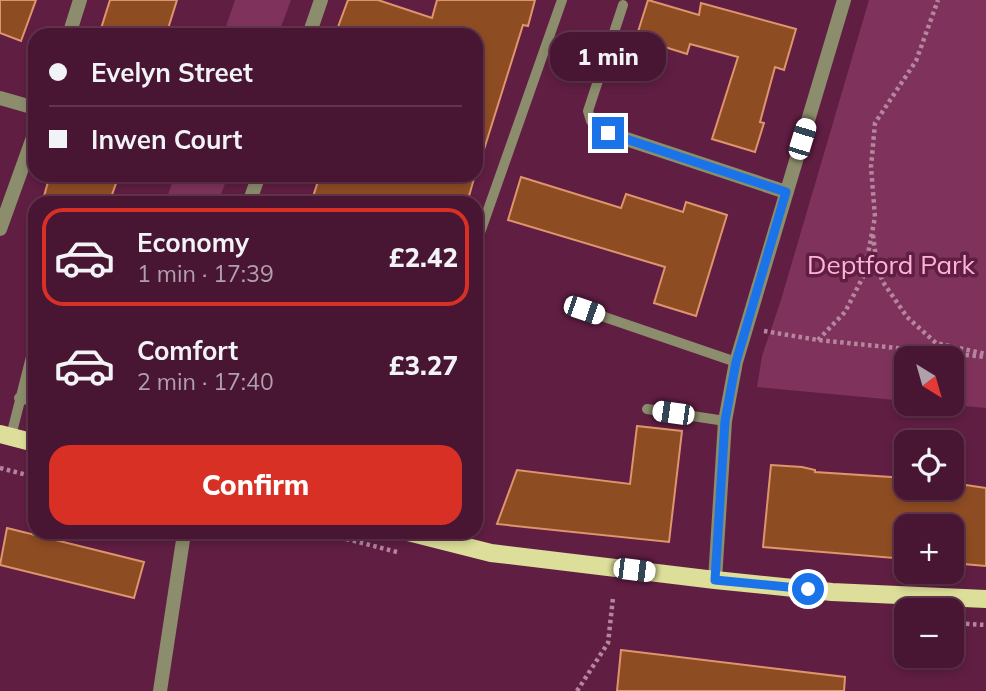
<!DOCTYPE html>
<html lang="en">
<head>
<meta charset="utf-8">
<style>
  :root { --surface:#481632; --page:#52233e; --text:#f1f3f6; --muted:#b19fac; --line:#60354d; --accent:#d93025 }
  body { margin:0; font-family:Mulish,sans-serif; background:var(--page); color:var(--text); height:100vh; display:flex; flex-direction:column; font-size:26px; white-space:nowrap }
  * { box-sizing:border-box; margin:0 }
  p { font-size:23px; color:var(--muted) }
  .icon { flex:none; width:38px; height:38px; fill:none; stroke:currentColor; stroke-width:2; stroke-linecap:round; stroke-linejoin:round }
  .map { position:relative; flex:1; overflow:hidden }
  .side { position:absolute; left:28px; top:196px; width:455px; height:343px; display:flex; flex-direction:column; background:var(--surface); border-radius:21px; box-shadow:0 4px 10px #0003,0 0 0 2px var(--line) }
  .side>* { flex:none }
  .hud { position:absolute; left:28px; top:28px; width:455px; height:154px; border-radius:21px; box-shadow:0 4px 10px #0003,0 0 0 2px var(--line); display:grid; align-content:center; height:154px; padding:0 21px; background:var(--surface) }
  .needle { width:46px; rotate:143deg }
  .buttons { position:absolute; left:894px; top:346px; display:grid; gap:14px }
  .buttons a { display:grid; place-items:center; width:70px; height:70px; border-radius:14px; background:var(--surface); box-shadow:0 4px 10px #0003,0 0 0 2px var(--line); font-size:35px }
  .end { position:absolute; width:32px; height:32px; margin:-16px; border:9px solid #1a73e8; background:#fff; box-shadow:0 0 0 4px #fff }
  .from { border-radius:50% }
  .bubble { position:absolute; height:49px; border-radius:21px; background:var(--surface); box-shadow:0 4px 10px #0003,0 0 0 2px var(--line); font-size:23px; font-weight:800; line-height:49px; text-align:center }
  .car { position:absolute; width:21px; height:42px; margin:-21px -10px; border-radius:9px; box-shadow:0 0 5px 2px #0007; background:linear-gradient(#fff 24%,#345 0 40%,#fff 0 76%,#345 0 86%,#fff 0) }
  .hud b { display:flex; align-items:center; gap:24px; height:66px; font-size:26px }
  .hud b+b { border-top:2px solid var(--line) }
  .hud i { width:18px; height:18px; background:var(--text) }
  ul { padding:12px 0 0; list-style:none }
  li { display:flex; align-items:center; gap:21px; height:98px; margin:0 14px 10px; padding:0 7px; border:4px solid transparent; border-radius:21px }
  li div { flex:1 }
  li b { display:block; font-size:26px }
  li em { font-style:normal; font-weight:800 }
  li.current { border-color:var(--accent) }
  li>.icon { width:63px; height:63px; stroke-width:1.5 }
  .button { display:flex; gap:14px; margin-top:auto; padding:14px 21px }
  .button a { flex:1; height:80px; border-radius:21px; background:var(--accent); color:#fff; font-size:28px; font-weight:800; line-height:80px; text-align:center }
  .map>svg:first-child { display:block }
</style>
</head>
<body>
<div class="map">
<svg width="986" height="691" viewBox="0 0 986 691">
  <rect width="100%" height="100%" fill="#601e43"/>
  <!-- green -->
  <g fill="#7f335c">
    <path d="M235 0H291L278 35H223Z"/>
    <path d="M869 0H986V408L941 404H952V359H906V401L757 387 762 356 781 300Z"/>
    <path d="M175 175H228L218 203H165Z"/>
  </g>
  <!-- building -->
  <g fill="#8e4c23" stroke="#de956c" stroke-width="2">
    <path d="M0 0H36L21 41 0 33Z"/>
    <path d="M110 0H177L166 35H99Z"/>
    <path d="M348 0H378L432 18 437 0H535L528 26 523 25 481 159 476 158V35H335Z"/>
    <path d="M648 0 699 15 701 3 796 29 784 70 775 67 760 122 764 123 755 152 712 139 738 57 690 44 687 54 636 38Z"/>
    <path d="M50 175H119L109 203H42Z"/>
    <path d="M320 175H475L467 203H311Z"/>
    <path d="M521 177 621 208 626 194 683 212 686 202 727 215 696 316 654 303 665 267 508 220Z"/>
    <path d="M637 426 682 431 669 542 497 524 517 470 630 484Z"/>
    <path d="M771 465 802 467 815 470V472L906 478V488H952V483L986 488V566L952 563V527H906V559L763 547Z"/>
    <path d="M7 528 144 562 134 598 0 565Z"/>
    <path d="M621 650 845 677 844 691H617Z"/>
  </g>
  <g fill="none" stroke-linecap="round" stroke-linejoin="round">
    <!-- path -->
    <g stroke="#b6859e" stroke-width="4.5" stroke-dasharray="3.5 3.5" stroke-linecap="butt">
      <path d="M873 235 877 267 883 282 907 317 936 343 986 354"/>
      <path d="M764 331 818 340 986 357"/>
      <path d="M818 340 845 312 864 275 875 217 871 167 875 123 916 61 938 0"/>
      <path d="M0 468 35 477"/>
      <path d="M319 532 397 552"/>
      <path d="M952 623 986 625"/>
      <path d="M577 691 608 643 613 598"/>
    </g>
    <!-- service -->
    <g stroke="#8b8d6c" stroke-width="10">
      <path d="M608 133 591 121 588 111 623 5"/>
      <path d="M476 244 562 0"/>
      <path d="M584 310 736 362"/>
      <path d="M19 398 35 402"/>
      <path d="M647 409 725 421"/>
      <path d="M11 436 35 341"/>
    </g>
    <!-- minor -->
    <g stroke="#8b8d6c" stroke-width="14">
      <path d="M69 35 80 0"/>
      <path d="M309 35 321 0"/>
      <path d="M0 98 35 108"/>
      <path d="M608 133 786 192"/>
      <path d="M249 203 259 175"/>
      <path d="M0 229 35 132"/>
      <path d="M160 691 183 540"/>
    </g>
    <!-- tertiary -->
    <path stroke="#8b8d6c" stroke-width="14" d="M715 580 725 421 736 362 844 0"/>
    <!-- primary -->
    <g stroke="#dcde99" stroke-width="18">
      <path d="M0 434 35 443"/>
      <path d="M408 532 491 553 715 580 832 592 986 599"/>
    </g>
  </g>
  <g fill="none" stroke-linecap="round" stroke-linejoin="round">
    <!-- route -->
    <path stroke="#1a73e8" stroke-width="9" d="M608 133 786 192 736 362 725 421 715 580 808 589"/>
  </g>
  <g text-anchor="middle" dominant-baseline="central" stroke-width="7" stroke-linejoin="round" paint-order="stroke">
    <!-- park labels -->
    <g font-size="26" fill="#fdb3d6" stroke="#601e43">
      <text x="891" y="264">Deptford Park</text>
    </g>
  </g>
</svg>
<div class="buttons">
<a><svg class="needle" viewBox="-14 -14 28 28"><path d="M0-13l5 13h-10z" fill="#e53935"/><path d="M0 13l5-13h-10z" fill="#b19fac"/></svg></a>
<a><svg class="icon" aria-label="locate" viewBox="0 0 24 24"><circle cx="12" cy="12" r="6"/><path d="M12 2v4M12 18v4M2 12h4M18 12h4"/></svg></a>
<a>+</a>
<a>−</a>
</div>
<i class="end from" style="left:808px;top:589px"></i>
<i class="end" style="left:608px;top:133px"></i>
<div class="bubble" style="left:550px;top:32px;width:116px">1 min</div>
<i class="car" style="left:802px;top:139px;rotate:17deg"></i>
<i class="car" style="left:584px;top:310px;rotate:109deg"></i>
<i class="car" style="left:673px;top:413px;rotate:278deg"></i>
<i class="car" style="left:634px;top:570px;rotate:97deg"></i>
<div class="hud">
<b><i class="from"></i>Evelyn Street</b>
<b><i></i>Inwen Court</b>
</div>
<section class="side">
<ul>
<li class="current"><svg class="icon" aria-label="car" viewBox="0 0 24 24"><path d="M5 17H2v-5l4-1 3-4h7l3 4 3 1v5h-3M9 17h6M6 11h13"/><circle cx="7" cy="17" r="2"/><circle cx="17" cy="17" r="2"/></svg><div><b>Economy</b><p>1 min · 17:39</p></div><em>£2.42</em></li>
<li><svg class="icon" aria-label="car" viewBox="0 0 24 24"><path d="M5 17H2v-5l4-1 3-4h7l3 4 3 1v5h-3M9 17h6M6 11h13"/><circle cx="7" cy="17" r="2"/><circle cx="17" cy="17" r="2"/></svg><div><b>Comfort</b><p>2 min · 17:40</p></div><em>£3.27</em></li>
</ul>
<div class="button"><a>Confirm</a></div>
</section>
</div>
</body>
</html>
